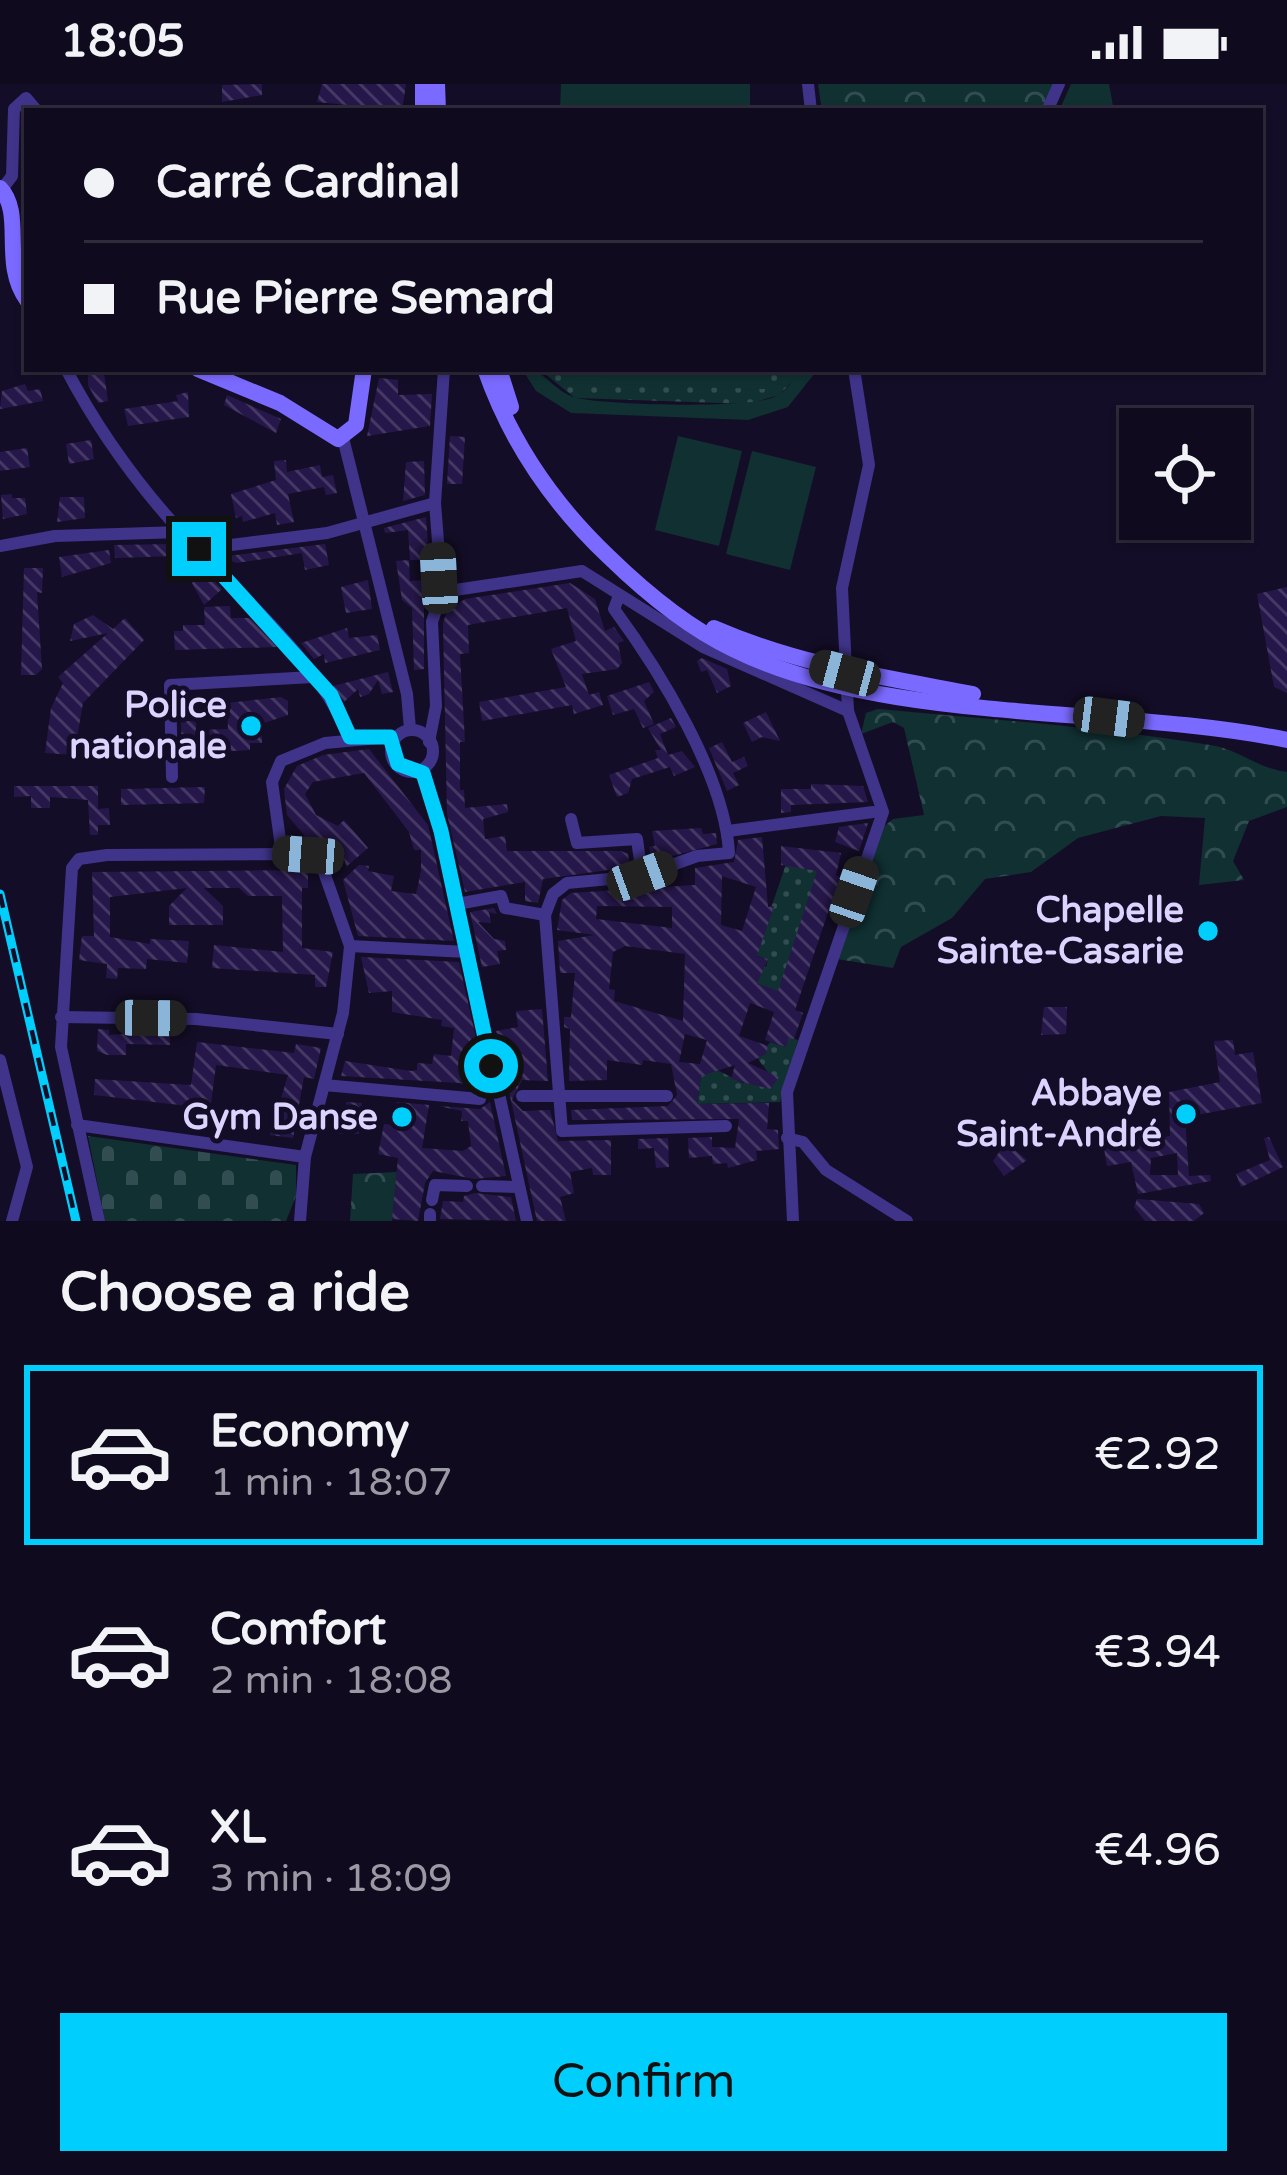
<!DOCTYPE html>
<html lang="en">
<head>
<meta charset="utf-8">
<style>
  :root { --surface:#0f0a1d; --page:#1d182a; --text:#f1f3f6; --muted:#9b9aa4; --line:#2f2b3b; --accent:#00cffe }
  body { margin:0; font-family:"Varela Round",sans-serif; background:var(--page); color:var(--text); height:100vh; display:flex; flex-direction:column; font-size:45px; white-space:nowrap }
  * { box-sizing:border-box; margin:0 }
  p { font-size:39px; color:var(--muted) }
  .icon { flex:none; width:66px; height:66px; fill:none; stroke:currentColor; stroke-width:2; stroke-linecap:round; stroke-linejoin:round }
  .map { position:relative; height:1137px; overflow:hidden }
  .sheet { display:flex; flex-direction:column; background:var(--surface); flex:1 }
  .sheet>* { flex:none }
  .top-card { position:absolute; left:24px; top:24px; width:1239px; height:264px; border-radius:0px; box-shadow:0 3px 9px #0004,0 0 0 3px var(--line); display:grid; align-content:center; height:264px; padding:0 60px; background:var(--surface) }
  .controls { position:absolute; left:1119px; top:324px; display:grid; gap:24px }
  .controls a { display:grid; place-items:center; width:132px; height:132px; border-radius:0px; background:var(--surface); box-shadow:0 3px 9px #0004,0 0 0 3px var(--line); font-size:60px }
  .end { position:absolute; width:54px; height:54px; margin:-27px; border:15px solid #00cffe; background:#111; box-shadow:0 0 0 6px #111 }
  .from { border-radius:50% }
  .car { position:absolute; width:36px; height:72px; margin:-36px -18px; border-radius:15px; box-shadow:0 0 9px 3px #0007; background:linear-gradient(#222 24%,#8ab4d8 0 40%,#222 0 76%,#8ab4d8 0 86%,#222 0) }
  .top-card b { display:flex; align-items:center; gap:42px; height:114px; font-size:45px }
  .top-card b+b { border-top:3px solid var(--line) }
  .top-card i { width:30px; height:30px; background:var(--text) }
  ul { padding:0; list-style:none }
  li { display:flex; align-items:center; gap:36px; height:180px; margin:0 24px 18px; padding:0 36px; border:6px solid transparent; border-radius:0px }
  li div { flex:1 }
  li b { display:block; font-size:45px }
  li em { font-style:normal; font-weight:600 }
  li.current { border-color:var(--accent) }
  li>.icon { width:108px; height:108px; stroke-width:1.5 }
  h2 { padding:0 60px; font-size:54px; line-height:144px }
  .button { display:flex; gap:24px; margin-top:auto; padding:24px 60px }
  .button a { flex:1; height:138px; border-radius:0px; background:var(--accent); color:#111; font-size:48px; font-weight:600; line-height:138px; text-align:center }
  .status { display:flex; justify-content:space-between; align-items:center; height:84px; padding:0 60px; background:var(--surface); direction:ltr }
  .status svg { height:33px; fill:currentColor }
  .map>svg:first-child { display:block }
</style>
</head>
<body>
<div class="status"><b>18:05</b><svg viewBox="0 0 49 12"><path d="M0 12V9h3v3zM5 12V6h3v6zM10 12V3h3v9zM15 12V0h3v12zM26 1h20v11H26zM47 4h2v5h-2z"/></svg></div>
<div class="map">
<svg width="1287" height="1137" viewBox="0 0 1287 1137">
  <defs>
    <pattern id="grass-dots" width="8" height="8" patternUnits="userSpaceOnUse" patternTransform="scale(3)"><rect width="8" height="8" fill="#103032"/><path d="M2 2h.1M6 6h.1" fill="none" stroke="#324d51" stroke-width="1.8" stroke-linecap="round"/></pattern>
    <pattern id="cemetery-stones" width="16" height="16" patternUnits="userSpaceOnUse" patternTransform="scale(3)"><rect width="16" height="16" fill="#103032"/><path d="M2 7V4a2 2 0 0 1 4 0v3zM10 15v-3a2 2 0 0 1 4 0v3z" fill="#324d51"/></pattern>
    <pattern id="park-crowns" width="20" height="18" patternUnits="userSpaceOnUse" patternTransform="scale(3)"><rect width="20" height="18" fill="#103032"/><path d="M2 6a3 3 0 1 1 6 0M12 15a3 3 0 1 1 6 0" fill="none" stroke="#324d51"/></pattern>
    <pattern id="building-back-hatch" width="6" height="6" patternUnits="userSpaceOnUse" patternTransform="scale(3)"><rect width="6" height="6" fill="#26174a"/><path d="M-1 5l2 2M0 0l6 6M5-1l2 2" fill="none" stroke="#453865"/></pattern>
  </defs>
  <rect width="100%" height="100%" fill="#140d27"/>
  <!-- grass -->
  <g fill="url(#grass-dots)">
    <path d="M539 285H797L794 296 779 311 749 320 575 314Z"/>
    <path d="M786 780 820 786 780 908 749 897 754 880 766 883 768 875 755 871Z"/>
    <path d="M789 953 798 956 780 1018 697 1020 701 992 717 986 743 999 770 991 758 975 770 958 785 963Z"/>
  </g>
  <!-- cemetery -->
  <path fill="url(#cemetery-stones)" d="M88 1052 296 1081V1112L286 1137H105Z"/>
  <!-- park -->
  <g fill="url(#park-crowns)">
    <path d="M818 0H1057L1043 27H822Z"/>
    <path d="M878 625C989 635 1100 643 1210 661 1238 665 1259 685 1287 688V723L1249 737 1233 777 1244 796 1199 801 1205 734 1161 732 1078 754 1031 788 985 795 952 834 901 863 893 884 837 875 877 748 893 735 924 731 904 644 893 638 861 650 866 629Z"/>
    <path d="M397 1088 392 1137H350L353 1090Z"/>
  </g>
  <!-- pitch -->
  <g fill="#103032">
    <path d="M561 0H750V27H560Z"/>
    <path d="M1071 0H1109L1114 27H1059Z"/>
    <path d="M522 285C546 285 553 308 577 314 608 321 749 325 774 313 786 307 794 298 797 285H818L788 323 748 336 571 329 536 307Z"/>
    <path d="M570 285H767V305L569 299Z"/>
    <path d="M678 352 742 367 719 462 655 446Z"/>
    <path d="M752 367 816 383 790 486 726 470Z"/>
  </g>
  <!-- building -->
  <g fill="url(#building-back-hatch)" fill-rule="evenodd">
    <path d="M262 0V11L222 18V1Z"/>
    <path d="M322 0H406L402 27H347V21L317 18Z"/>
    <path d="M88 285 104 289 108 317 98 319 88 301Z"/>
    <path d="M379 294 398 296V311L432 310 430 342 367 352Z"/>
    <path d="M25 300 28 307 40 305 43 317 0 325 2 307Z"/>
    <path d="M188 308 189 333 128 342 124 325 178 317 176 311Z"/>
    <path d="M227 311 281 335 276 349 224 321Z"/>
    <path d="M450 352 465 353 462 400H447Z"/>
    <path d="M91 356 94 375 69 380 66 360Z"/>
    <path d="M27 364 30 383 0 387V368Z"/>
    <path d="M286 376 287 388 320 381 322 393 333 391 337 409 326 411 324 403 288 410 294 438 277 441 275 429 243 438 242 432 236 434 231 410 276 396 274 377Z"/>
    <path d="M424 377 425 411 403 417 406 378Z"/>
    <path d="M12 410V414H25L27 430 3 435 1 411Z"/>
    <path d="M60 413H84L85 434 57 438Z"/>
    <path d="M426 433 429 476H410L408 446 385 449 384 444Z"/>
    <path d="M174 460 176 472 115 474 114 461Z"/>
    <path d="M325 460 329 481 305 486 302 469 237 479 220 473Z"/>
    <path d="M109 466 111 479 62 493 59 473Z"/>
    <path d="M409 476 410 497 424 496V585L414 586 412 524 402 516 396 477Z"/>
    <path d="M24 484H43L42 509 37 508 42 585 36 591H21Z"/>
    <path d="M204 487 222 505 204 521 192 499Z"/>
    <path d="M368 496 372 525 346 529 341 503Z"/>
    <path d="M570 499 595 515 605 547 614 543 624 557 618 559 622 579 617 585 582 590 589 611 599 608 603 621 574 630 572 621 482 637 479 618 566 603 551 565 576 557 567 524 468 541 469 569 460 570 465 658H460V706H464L465 724 507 720 508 728 483 735 485 755 505 752 507 767H621L628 770 630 783 543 795 538 819 525 817V798L465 808 447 730 443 539 447 527 465 515Z"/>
    <path d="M1287 503V609L1274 603 1257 510Z"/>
    <path d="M230 522 231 534H250L277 563 175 566 174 547H183V541H205L204 523Z"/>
    <path d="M93 531 113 545 125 534 144 556 83 619 74 671 45 669 51 624 63 599 58 593 108 549 70 557 74 540Z"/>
    <path d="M347 544 349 554 377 551 380 566 325 579 324 570 314 575 301 559Z"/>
    <path d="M702 574 727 585 731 602 717 609 707 586 701 588 697 577Z"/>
    <path d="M388 588 393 608 382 610 378 596 369 610 360 613 358 605 344 618 333 602Z"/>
    <path d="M649 598 654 608 644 617 654 640 643 644 634 625 613 631 607 612Z"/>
    <path d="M281 613 288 617V631L261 640 262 659H250V666L182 670 181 637H196V646L228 645 227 619Z"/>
    <path d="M766 628 780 657 762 653 752 658 743 639Z"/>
    <path d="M671 634 676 643 660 650 668 671 682 667 695 683 674 692 670 683 632 695 628 709 617 713 609 691 658 674 655 666H661L648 644Z"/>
    <path d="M722 658 732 678 744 673 748 682 733 689 739 701 727 707 709 664Z"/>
    <path d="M369 665 428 741 454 857 358 852 343 796 359 781 369 782 368 787 394 792 391 807 416 810 421 787V766H414L409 748 364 689 313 698 305 710 316 731 338 742 344 736 368 764 346 783 342 765 309 757 287 731 284 705 297 682 323 671Z"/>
    <path d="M811 700 863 702 868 718 791 721V728L781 729V705H811Z"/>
    <path d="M14 702H98V725L109 724 110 741H98V751H90L88 716 50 713V724H31V712L14 713Z"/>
    <path d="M205 703 204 719 121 721V705Z"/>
    <path d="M868 739 859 767 835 758 839 743Z"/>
    <path d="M701 744 703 750 716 749 717 760 651 778 649 763 655 762 652 747Z"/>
    <path d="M762 753 768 823 774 822 757 872 768 875 757 900 778 907 817 787 781 781V762L841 769 836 791 840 793 795 926 803 929 794 955 789 954 786 963 765 956 774 928 750 919 739 952 768 962 766 970 748 979 779 993 770 1005 731 995 735 981 701 992 697 1020 769 1019 767 1045 778 1046 779 1065 756 1067 757 1076 728 1084 727 1079 713 1080 712 1072 689 1074 688 1054 712 1053V1063L735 1064 739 1035 572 1036 571 1026 668 1022 677 1011 671 980 643 976 642 981 607 976V996L569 997 570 945 564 943V933H571L575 889H560L558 857 595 851 557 846 562 816 571 809 695 801V784L734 778 738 756ZM722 792 756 803 742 847 721 841ZM597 822 672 823V844L596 835ZM625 862 685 870 683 937 614 917 615 906 609 905 613 868ZM685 950 707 956 700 980 679 978Z"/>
    <path d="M308 786V804H302V864L333 868 326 903H315V891L212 884 214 861 283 868 282 812H248L239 804H204L223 822V841H169V822L187 804 110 813V853L150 860V855L189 857 187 879 147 875 146 885 118 884 117 895 106 894 107 880 79 876 82 852H94L92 788Z"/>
    <path d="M494 824 497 830 489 828 491 839 478 838 494 855 505 857 506 866 497 867 500 880 482 883 470 828Z"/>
    <path d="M361 873 459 878 488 1008 460 999 341 992 345 977 411 987 417 986V979L432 980 434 970 451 972 454 944 441 942 442 936 392 928V907L369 909Z"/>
    <path d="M1044 923H1067L1066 950 1041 951Z"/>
    <path d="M542 925 548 997 522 996 512 1016 523 1027 550 1026 558 1057 611 1056V1091H593L592 1084 570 1088 574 1109 560 1113 566 1137H537L496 947 518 943 516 927Z"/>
    <path d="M98 945 109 946V951L170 947V961L126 960V971H107L97 967Z"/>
    <path d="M1233 956 1235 971 1253 968 1262 1019 1185 1033 1189 1092 1210 1091 1211 1097 1138 1110 1131 1078 1107 1082 1104 1065 1170 1052 1169 1008 1220 998 1214 957ZM1177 1069 1178 1091H1150L1151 1074Z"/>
    <path d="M197 958 294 969 296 960 321 964 314 995 304 993 293 1054 270 1051 288 991 216 981 208 1042 186 1039 188 1022 94 1011 95 995 191 1001Z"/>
    <path d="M346 1018 362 1019 359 1050H332L335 1024 346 1025Z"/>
    <path d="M397 1018 429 1021 422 1064 463 1067 471 1062 468 1037H461L462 1027 438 1022 480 1025 490 1018 506 1092 474 1095 433 1087 425 1099 418 1137 392 1135 398 1074 378 1070 384 1040 394 1041Z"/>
    <path d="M1269 1053 1283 1083 1241 1103 1236 1090 1270 1076 1264 1054Z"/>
    <path d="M668 1054 669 1083 656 1084 654 1064 638 1065V1055Z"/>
    <path d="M1007 1057 1017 1058 1016 1067 1027 1076 1004 1092 993 1077Z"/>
    <path d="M475 1109 511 1113 516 1137 440 1135 443 1117 463 1118 464 1112Z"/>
    <path d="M1137 1115 1199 1120 1204 1129 1194 1137H1145L1134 1123Z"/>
  </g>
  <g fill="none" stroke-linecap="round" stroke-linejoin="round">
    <!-- street -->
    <g stroke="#3f348a" stroke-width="12">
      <path d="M808 0 811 27"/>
      <path d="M1047 27 1059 0"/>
      <path d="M2 105 12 92 14 25 26 14 37 27"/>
      <path d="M66 285C97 344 137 400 182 449 239 511 318 575 349 653"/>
      <path d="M343 354 407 610 410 645"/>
      <path d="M0 462 55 452 181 448"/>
      <path d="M199 465 327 449 435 419"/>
      <path d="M442 508 582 487 703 563 848 627"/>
      <path d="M619 512 614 525C659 586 725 692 729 769L697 772 642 792 567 799 553 810 545 831 562 1047 726 1042"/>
      <circle cx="412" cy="667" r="21"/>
      <path d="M429 658 436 622 432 538 442 508 435 419 444 285"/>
      <path d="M423 689 441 747 527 1137"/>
      <path d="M172 693 170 601 313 593"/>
      <path d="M571 735 577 759 637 755 642 792"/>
      <path d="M728 747 873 728"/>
      <path d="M282 770 272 698 281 677 325 659 390 653"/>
      <path d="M457 820 501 812 505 824 545 831"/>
      <path d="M350 862 467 868"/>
      <path d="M61 933 196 935 338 950"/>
      <path d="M0 976 27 1083 12 1137"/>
      <path d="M324 1001 480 1015"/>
      <path d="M522 1012H667"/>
      <path d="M77 1041 305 1073 343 929 350 862 319 774 282 770 107 771 79 775 72 784 61 963 99 1137"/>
      <path d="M787 1054 803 1058 826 1086 907 1137"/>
      <path d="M482 1102 519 1103"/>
      <path d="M432 1116 435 1101 467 1102"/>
      <path d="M300 1137 305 1073"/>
      <path d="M430 1137V1130"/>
      <path d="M793 1137 787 1008 883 728 848 627 842 504 869 381 854 285"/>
    </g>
    <!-- secondary -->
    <g stroke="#7b6aff" stroke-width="16">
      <path d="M423 0V27"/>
      <path d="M437 0 438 27"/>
      <path d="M0 104C25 130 0 179 27 216"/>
      <path d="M198 285 280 319 338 355 356 341 364 285"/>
      <path d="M485 285C510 357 554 421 609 473 644 507 689 544 733 565 886 641 1117 621 1287 656"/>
      <path d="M499 285 511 323"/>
      <path d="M714 544C799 581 883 593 973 610"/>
    </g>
    <!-- rail casing -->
    <g stroke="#00cffe" stroke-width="9">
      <path id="rail" d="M0 810 76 1137"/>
    </g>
    <!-- rail -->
    <use href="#rail" stroke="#140d27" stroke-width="4.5" stroke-dasharray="14" stroke-linecap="butt"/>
  </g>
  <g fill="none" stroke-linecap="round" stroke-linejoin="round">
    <!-- route -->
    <path stroke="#00cffe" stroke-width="15" d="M199 465 331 611 350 653H390L398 680 423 689 441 747 491 982"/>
  </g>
  <!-- markers -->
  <g fill="#00cffe" stroke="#140d27" stroke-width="4.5">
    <circle cx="251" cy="642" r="12"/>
    <circle cx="1208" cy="847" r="12"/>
    <circle cx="1186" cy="1030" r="12"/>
    <circle cx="402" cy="1033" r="12"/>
  </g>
  <g text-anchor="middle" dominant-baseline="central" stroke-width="10" stroke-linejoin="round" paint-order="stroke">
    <!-- poi labels -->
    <g font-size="36" font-weight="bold" fill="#dcd3ff" stroke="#140d27" text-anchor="end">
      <text x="227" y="621">Police<tspan x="227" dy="41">nationale</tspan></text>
      <text x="1184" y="826">Chapelle<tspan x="1184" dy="41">Sainte-Casarie</tspan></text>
      <text x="1162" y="1009">Abbaye<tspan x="1162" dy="41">Saint-André</tspan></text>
      <text x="378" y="1033">Gym Danse</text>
    </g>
  </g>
</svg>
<div class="controls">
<a><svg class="icon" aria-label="locate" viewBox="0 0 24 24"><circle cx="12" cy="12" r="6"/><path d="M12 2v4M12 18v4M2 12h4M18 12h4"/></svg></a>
</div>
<i class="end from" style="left:491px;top:982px"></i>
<i class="end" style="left:199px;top:465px"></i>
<i class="car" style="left:439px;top:494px;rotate:357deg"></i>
<i class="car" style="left:845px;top:589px;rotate:285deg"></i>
<i class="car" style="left:1109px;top:633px;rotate:97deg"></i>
<i class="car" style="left:308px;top:771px;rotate:274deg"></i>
<i class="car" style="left:642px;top:792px;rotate:70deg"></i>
<i class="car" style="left:854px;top:808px;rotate:19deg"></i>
<i class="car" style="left:151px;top:934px;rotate:91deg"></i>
<div class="top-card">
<b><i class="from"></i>Carré Cardinal</b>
<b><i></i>Rue Pierre Semard</b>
</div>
</div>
<section class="sheet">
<h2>Choose a ride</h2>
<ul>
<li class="current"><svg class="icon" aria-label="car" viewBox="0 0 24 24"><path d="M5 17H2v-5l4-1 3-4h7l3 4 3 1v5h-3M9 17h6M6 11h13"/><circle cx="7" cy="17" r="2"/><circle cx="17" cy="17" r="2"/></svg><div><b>Economy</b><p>1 min · 18:07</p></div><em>€2.92</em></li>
<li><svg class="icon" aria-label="car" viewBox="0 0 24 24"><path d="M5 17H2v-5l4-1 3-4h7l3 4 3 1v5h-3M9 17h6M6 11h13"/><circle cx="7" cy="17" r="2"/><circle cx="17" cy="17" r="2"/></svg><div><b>Comfort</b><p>2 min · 18:08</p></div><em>€3.94</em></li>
<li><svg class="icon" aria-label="car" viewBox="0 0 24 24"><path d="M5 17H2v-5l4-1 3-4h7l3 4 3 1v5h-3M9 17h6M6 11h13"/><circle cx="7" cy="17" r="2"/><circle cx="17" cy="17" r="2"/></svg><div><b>XL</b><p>3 min · 18:09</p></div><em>€4.96</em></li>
</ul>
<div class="button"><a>Confirm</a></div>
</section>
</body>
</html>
